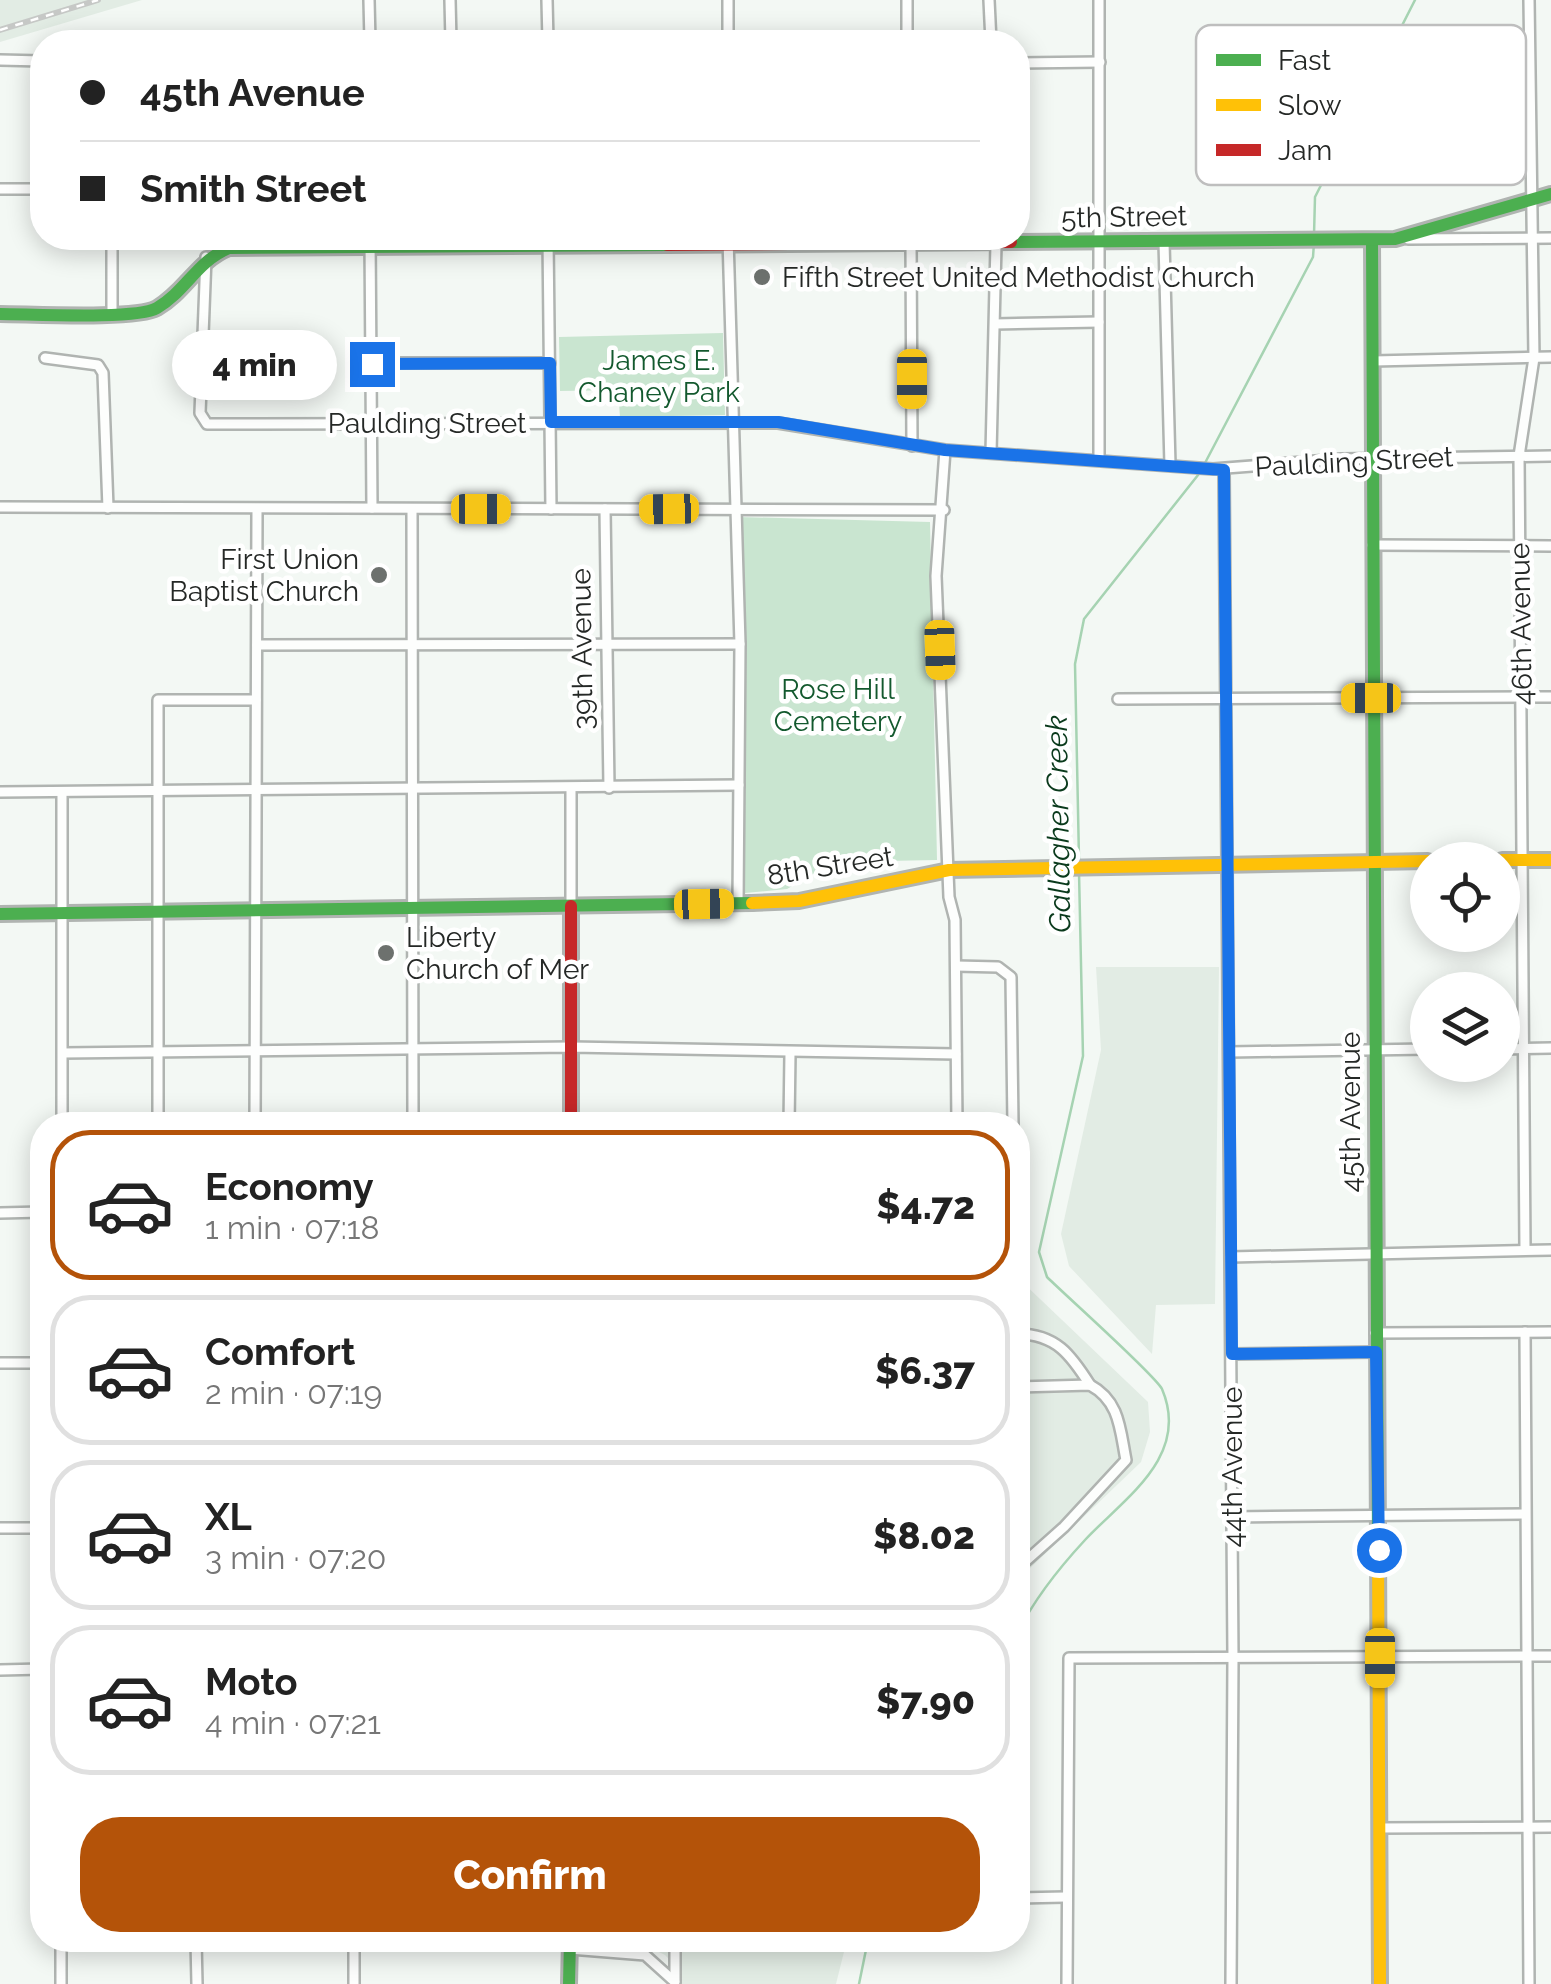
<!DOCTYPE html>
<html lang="en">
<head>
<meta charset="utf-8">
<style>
  :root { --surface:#fff; --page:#f6f6f6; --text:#222; --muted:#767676; --line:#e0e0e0; --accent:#b45309 }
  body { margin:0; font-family:Raleway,sans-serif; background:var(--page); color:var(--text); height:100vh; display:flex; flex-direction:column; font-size:38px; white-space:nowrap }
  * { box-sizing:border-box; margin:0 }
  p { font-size:32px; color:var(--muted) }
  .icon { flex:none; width:55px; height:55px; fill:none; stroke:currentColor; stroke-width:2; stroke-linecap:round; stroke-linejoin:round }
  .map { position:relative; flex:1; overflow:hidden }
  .panel { position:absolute; left:30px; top:1112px; width:1000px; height:840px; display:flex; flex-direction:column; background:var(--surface); border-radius:40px; box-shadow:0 5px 25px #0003 }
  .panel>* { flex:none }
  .top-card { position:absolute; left:30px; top:30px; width:1000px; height:220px; border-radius:40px; box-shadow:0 5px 25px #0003; display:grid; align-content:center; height:220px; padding:0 50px; background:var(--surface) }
  .fabs { position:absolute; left:1410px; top:842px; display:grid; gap:20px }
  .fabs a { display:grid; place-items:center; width:110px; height:110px; border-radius:50%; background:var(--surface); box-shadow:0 5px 25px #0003; font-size:50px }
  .end { position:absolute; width:45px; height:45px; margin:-22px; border:12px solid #1a73e8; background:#fff; box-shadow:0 0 0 5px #fff }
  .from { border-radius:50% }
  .bubble { position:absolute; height:70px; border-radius:35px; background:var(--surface); box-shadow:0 5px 25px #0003; font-size:32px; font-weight:800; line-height:70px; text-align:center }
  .car { position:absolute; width:30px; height:60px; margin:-30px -15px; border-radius:12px; box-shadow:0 0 8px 2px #0007; background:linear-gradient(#f5c518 24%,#345 0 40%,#f5c518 0 76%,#345 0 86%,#f5c518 0) }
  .top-card b { display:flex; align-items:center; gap:35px; height:95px; font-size:38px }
  .top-card b+b { border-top:2px solid var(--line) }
  .top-card i { width:25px; height:25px; background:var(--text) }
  ul { padding:18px 0 0; list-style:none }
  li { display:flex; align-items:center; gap:30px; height:150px; margin:0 20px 15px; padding:0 30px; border:5px solid var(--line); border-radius:40px }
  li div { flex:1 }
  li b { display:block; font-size:38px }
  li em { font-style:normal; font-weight:800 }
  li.on { border-color:var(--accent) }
  li>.icon { width:90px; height:90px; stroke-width:1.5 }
  .action { display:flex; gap:20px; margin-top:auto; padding:20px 50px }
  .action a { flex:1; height:115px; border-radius:40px; background:var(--accent); color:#fff; font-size:40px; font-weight:800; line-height:115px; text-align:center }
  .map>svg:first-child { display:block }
</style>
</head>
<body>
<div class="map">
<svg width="1551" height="1984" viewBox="0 0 1551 1984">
  <rect width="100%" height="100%" fill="#f3f8f4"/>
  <!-- built -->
  <g fill="#e2ece4">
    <path d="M0 0H142L0 42Z"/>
    <path d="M1096 967H1219L1215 1304 1156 1305 1152 1354 1069 1266 1061 1234 1101 1050Z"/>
    <path d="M1018 1278 1148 1402 1150 1432 1141 1462 1025 1573 1018 1587Z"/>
    <path d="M581 1940H847L836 1984H681V1972L665 1955 638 1942Z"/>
  </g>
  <!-- green -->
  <g fill="#c9e5d0">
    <path d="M723 333 725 415 620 417 618 390 560 391 559 337Z"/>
    <path d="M739 517 930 522 937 860 834 862 787 889 745 893Z"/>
  </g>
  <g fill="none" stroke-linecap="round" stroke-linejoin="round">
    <!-- stream -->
    <g stroke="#a6d3b2" stroke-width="2.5">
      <path d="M1314 235 1315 197 1415 0"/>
      <path d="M1205 463 1313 257 1314 243"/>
      <path d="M1079 859 1075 664 1084 619 1202 470"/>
      <path d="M1018 1632C1034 1600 1060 1567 1085 1540 1123 1499 1191 1457 1162 1389 1155 1375 1065 1295 1047 1277L1039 1252 1083 1056 1079 872"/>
      <path d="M859 1984 868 1940"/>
    </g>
    <!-- street casing -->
    <g stroke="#b0b4b1" stroke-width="14">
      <g id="street">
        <path d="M369 0 370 42"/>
        <path d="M450 0 451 42"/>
        <path d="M547 0 548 42"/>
        <path d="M907 0V42"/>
        <path d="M989 0 991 42"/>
        <path d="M728 42V0"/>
        <path d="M0 60 42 61"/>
        <path d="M1018 63 1100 62"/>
        <path d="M0 189H42"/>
        <path d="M172 238V239"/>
        <path d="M370 238 372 508"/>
        <path d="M548 238 551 509"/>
        <path d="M728 238 740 644 738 904"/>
        <path d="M1408 239 1551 238"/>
        <path d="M911 240 912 446"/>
        <path d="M1164 242 1170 465"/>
        <path d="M112 246V313"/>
        <path d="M206 257 200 413 207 424 778 423 945 450 1213 469 1341 459 1551 456"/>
        <path d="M995 324 1099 322"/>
        <path d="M45 358 98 365 103 373 108 508"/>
        <path d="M1373 361 1551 357"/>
        <path d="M372 363H550"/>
        <path d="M945 450 936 576 949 897 955 920 957 1125"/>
        <path d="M991 453 996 244"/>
        <path d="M1099 460V0"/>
        <path d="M1224 470 1233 1658 1231 1984"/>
        <path d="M0 507 944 510"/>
        <path d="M412 509 413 1125"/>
        <path d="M605 509 609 788"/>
        <path d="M1372 545 1551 546"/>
        <path d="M257 645 740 644"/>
        <path d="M1118 699 1551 697"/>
        <path d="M571 789V906"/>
        <path d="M0 792 739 785"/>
        <path d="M62 792V1125"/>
        <path d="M956 966 998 967 1011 977 1013 1125"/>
        <path d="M1502 1049 1551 1048"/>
        <path d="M1229 1052 1428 1049"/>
        <path d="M63 1053 571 1047 956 1054"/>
        <path d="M158 1125V700H256"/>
        <path d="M255 1125 257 509"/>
        <path d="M789 1125 790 1053"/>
        <path d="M0 1213 42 1212"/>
        <path d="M1525 1250 1519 456 1534 358 1529 0"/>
        <path d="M1230 1257 1551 1250"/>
        <path d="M1525 1332 1529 1984"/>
        <path d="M1375 1333 1551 1332"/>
        <path d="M1018 1334C1056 1334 1071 1355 1090 1385"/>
        <path d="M1231 1354 1375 1352"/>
        <path d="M0 1363H42"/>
        <path d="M1018 1387 1090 1385C1120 1401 1120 1430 1126 1460L1064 1527 1018 1568"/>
        <path d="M1231 1517 1524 1514"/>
        <path d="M0 1528H42"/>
        <path d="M0 1670 42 1669"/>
        <path d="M1380 1828 1551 1827"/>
        <path d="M1018 1898 1065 1897"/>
        <path d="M61 1940V1984"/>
        <path d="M196 1940 197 1984"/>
        <path d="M354 1940V1984"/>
        <path d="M675 1940V1981"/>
        <path d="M570 1949 645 1955 675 1982"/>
        <path d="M1067 1984 1069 1658 1551 1656"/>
      </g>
    </g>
    <!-- fast casing -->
    <g stroke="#b0b4b1" stroke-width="18">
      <g id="fast">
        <path d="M1372 240 1378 1546"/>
        <path d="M1011 242 1395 239 1551 194"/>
        <path d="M0 314C30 314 136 320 157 308 186 291 197 261 229 248L667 245"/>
        <path d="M0 914 752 903"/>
        <path d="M569 1984 570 1940"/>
      </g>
    </g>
    <!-- slow casing -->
    <g stroke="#b0b4b1" stroke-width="18">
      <g id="slow">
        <path d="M1502 860H1551"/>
        <path d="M752 903 799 901 949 870 1428 861"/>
        <path d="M1378 1546 1380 1984"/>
      </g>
    </g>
    <!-- jam casing -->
    <g stroke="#b0b4b1" stroke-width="18">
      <g id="jam">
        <path d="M667 245 1011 242"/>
        <path d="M571 906V1125"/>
      </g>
    </g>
    <!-- street -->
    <use href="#street" stroke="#fdfefd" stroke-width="9"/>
    <!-- fast -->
    <use href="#fast" stroke="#4caf50" stroke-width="12"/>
    <!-- slow -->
    <use href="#slow" stroke="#ffc107" stroke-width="12"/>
    <!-- jam -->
    <use href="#jam" stroke="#c62828" stroke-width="12"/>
    <!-- rail casing -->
    <g stroke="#c6c8c6" stroke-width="6">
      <path id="rail" d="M0 30 98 0"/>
    </g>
    <!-- rail -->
    <use href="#rail" stroke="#fff" stroke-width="2.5" stroke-dasharray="8" stroke-linecap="butt"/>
  </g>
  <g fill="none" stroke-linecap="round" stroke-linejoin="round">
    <!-- route -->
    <path stroke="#1a73e8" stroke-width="12" d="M372 364 550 363 551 422H778L945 450 1224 470 1232 1354 1376 1352 1379 1550"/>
  </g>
  <!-- markers -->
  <g fill="#6d716e" stroke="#fff" stroke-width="4">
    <circle cx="762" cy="277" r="10"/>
    <circle cx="379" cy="575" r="10"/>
    <circle cx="386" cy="953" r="10"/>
  </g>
  <g text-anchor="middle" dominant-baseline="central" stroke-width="9" stroke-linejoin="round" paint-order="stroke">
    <!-- street labels -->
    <g font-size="28" fill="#252826" stroke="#fff">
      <text transform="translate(1124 217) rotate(-1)">5th Street</text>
      <text x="427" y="423">Paulding Street</text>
      <text transform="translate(1354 462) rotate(-3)">Paulding Street</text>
      <text transform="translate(1521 624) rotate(-91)">46th Avenue</text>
      <text transform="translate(582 649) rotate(-91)">39th Avenue</text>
      <text transform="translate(830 866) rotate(-9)">8th Street</text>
      <text transform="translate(1350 1112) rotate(-90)">45th Avenue</text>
      <text transform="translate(1232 1467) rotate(-90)">44th Avenue</text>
    </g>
    <!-- poi labels -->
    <g font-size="28" fill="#252826" stroke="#fff" text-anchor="start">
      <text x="782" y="277">Fifth Street United Methodist Church</text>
      <text x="359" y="559" text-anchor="end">First Union<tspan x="359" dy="32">Baptist Church</tspan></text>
      <text x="406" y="937">Liberty<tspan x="406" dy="32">Church of Mer</tspan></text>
    </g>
    <!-- park labels -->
    <g font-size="28" fill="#13592e" stroke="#fff">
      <text x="659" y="360">James E.<tspan x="659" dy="32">Chaney Park</tspan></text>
      <text x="838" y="689">Rose Hill<tspan x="838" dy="32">Cemetery</tspan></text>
    </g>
    <!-- water labels -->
    <g font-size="30" font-style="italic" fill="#0a3a1c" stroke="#fff">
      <text transform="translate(1058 824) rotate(-91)">Gallagher Creek</text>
    </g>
  </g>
  <!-- legend -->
  <rect x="1196" y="25" width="330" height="160" rx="15" fill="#fff" stroke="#bebebe" stroke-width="2.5"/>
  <rect x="1216" y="54" width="45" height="12" fill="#4caf50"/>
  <rect x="1216" y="99" width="45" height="12" fill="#ffc107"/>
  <rect x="1216" y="144" width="45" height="12" fill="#c62828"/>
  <g font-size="28" fill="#252826">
    <text x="1278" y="70">Fast</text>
    <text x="1278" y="115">Slow</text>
    <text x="1278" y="160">Jam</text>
  </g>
</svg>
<div class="fabs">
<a><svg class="icon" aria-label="locate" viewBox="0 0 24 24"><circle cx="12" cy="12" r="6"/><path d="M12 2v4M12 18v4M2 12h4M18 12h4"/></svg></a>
<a><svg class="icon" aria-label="layers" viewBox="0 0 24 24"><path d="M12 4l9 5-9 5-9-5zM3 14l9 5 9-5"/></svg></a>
</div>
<i class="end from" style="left:1379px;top:1550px"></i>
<i class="end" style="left:372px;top:364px"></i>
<div class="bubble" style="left:172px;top:330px;width:165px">4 min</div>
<i class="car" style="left:912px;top:379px;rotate:180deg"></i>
<i class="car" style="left:481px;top:509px;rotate:90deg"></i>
<i class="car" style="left:669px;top:509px;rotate:269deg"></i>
<i class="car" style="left:940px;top:650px;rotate:178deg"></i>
<i class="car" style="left:1371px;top:698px;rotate:270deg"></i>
<i class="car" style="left:704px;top:904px;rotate:89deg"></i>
<i class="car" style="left:1380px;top:1658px;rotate:180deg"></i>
<div class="top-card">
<b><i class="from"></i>45th Avenue</b>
<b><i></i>Smith Street</b>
</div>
<section class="panel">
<ul>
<li class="on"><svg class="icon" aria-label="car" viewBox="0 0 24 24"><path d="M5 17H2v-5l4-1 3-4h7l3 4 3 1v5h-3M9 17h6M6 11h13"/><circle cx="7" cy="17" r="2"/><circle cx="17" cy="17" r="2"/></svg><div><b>Economy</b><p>1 min · 07:18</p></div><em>$4.72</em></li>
<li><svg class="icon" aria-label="car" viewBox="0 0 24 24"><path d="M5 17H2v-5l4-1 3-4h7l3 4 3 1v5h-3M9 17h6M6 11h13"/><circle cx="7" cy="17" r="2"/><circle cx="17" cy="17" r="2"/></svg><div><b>Comfort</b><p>2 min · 07:19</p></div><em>$6.37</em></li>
<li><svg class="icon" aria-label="car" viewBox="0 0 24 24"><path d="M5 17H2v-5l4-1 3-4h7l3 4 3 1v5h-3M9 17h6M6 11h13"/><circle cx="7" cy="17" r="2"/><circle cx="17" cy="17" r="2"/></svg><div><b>XL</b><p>3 min · 07:20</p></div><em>$8.02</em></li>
<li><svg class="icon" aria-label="car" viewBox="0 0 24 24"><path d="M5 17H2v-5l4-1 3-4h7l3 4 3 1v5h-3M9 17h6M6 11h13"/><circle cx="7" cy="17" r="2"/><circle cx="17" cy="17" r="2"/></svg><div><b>Moto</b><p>4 min · 07:21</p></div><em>$7.90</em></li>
</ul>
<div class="action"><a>Confirm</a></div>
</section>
</div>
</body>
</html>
